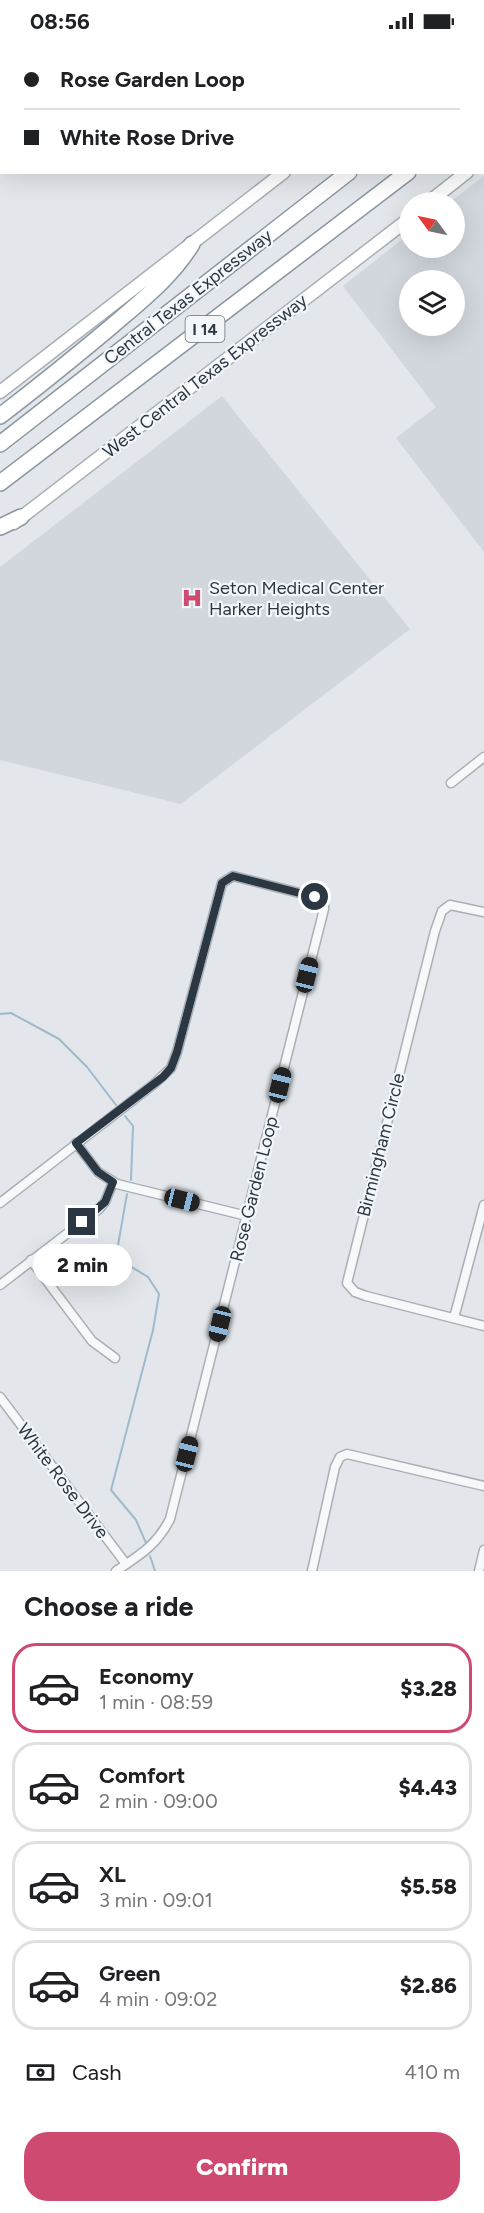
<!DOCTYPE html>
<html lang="en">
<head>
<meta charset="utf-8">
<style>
  :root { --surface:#fff; --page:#f2f2f2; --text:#202124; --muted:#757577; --line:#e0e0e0; --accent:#ce4a71 }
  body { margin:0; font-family:Figtree,sans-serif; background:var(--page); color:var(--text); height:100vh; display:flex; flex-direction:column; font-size:22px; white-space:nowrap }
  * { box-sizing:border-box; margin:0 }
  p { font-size:20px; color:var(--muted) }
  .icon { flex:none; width:33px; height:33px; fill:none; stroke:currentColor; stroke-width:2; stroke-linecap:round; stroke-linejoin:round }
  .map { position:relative; height:1529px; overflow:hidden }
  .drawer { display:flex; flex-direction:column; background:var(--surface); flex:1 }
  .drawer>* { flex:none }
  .hud { position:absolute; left:0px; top:0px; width:484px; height:132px; box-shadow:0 6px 24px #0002; display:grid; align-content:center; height:132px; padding:0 24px; background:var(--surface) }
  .needle { width:39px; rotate:303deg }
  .tools { position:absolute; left:399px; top:150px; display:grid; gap:12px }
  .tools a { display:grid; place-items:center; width:66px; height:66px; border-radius:50%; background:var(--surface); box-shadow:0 6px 24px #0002; font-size:30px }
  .end { position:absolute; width:27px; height:27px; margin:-14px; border:8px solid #2b3743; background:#fff; box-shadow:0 0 0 3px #fff }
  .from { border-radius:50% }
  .bubble { position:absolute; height:42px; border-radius:21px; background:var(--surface); box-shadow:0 6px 24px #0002; font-size:20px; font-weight:800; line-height:42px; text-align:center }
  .car { position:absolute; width:18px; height:36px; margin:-18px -9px; border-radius:8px; box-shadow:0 0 4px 2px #0007; background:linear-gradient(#222 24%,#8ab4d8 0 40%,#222 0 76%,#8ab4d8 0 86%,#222 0) }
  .hud b { display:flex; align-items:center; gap:21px; height:57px; font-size:22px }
  .hud b+b { border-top:2px solid var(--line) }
  .hud i { width:15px; height:15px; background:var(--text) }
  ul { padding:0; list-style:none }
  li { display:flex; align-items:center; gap:18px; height:90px; margin:0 12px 9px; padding:0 12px; border:3px solid var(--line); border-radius:24px }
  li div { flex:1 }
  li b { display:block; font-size:22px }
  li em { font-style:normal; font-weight:800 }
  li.selected { border-color:var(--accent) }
  li>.icon { width:54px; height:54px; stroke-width:1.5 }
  h2 { padding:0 24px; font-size:27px; line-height:72px }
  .pay { display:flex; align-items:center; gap:15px; height:66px; padding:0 24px; font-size:22px }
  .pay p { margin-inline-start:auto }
  .button { display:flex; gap:12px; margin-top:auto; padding:12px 24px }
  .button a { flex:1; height:69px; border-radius:24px; background:var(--accent); color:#fff; font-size:24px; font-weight:800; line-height:69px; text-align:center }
  .status { display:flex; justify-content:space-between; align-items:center; height:42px; padding:0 30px; background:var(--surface); direction:ltr }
  .status svg { height:16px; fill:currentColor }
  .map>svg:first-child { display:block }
</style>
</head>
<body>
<div class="status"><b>08:56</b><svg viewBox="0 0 49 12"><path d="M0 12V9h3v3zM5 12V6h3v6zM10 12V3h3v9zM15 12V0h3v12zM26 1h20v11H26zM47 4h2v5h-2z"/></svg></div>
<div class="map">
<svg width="484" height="1529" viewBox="0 0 484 1529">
  <rect width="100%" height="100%" fill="#e3e7eb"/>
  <!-- built -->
  <g fill="#d1d7dd" fill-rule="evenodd">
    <path d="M484 134V510L396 396 436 365 343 244 409 192 410 206H454V160H450ZM410 238H454V284H410Z"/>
    <path d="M222 354 410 587 181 762 0 718V525Z"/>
  </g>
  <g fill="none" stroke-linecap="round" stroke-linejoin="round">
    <!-- stream -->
    <g stroke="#9fbaca" stroke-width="2">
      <path d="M0 972 11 971 59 997 87 1025 116 1063"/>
      <path d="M125 1074 133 1084 131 1138"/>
      <path d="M127 1152 117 1209 120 1218 148 1235 159 1252 153 1288 111 1448 136 1478 146 1501"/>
      <path d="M150 1514 155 1529"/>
    </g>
    <!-- street casing -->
    <g stroke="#a8afb5" stroke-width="11">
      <g id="street">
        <path d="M451 741 484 715"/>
        <path d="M484 870 450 863 442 869 435 889 347 1241 355 1250 366 1254 484 1284"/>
        <path d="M76 1101 98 1130 117 1142 247 1174"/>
        <path d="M0 1161 154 1042 171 1026 177 1010 222 841 233 834 315 855 324 862V867L170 1477C157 1503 140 1513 116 1529"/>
        <path d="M31 1218 92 1299 115 1316"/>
        <path d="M0 1243 99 1167 105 1160 113 1140"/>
        <path d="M454 1276 484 1163"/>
        <path d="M0 1355 126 1522"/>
        <path d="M312 1529 335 1425 340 1415 347 1412 484 1444"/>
        <path d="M479 1529 484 1508"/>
      </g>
    </g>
    <!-- secondary casing -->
    <g stroke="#a8afb5" stroke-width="15">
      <g id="secondary">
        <path d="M138 2 140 0"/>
        <path d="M450 2 452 0"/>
        <path d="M0 111 2 110"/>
        <path d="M483 118 484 117"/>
        <path d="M429 160 467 130"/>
        <path d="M0 350 284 130"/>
        <path d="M14 481 410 176"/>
      </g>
    </g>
    <!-- highway casing -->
    <g stroke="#8a97a2" stroke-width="18">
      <g id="highway">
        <path d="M483 28 484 27"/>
        <path d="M483 72H484"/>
        <path d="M0 374C38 345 75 315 112 284 141 259 172 235 192 202"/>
        <path d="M0 402 349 130"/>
        <path d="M0 441 408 130"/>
        <path d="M0 485 21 475"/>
      </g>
    </g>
    <!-- street -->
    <use href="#street" stroke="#f6f8f9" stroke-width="8"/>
    <!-- secondary -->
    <use href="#secondary" stroke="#fff" stroke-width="12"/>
    <!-- highway -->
    <use href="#highway" stroke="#fff" stroke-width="15"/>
  </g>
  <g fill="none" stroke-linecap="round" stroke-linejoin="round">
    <!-- route -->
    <path stroke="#2b3743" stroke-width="8" d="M82 1180 105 1160 113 1140 98 1130 76 1101 163 1035 171 1026 177 1010 222 841 233 834 315 855"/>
  </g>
  <!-- icons -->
  <defs>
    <g id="hospital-bare" transform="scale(1.62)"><path d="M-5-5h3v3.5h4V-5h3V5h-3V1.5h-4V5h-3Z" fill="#ce4a71" stroke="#f3f6f8" stroke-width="2.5" paint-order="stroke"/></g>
  </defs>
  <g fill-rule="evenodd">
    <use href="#hospital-bare" x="192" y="556"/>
  </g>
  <g text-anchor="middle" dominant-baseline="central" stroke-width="4.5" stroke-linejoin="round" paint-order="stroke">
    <!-- shield labels -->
    <rect fill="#f3f6f8" stroke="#677079" stroke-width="1.5" x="185.5" y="274" width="39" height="26" rx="4.5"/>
    <g font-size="16" font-weight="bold" fill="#2b3743">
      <text x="205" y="287">I 14</text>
    </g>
    <!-- street labels -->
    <g font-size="18" fill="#2b3743" stroke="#f3f6f8">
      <text transform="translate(188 255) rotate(-38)">Central Texas Expressway</text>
      <text transform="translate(205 334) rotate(-38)">West Central Texas Expressway</text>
      <text transform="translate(381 1103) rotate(-76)">Birmingham Circle</text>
      <text transform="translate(254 1147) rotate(-76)">Rose Garden Loop</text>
      <text transform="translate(63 1439) rotate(53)">White Rose Drive</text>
    </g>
    <!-- poi labels -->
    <g font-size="18" fill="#2b3743" stroke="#f3f6f8" text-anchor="start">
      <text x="209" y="546">Seton Medical Center<tspan x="209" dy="21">Harker Heights</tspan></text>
    </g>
  </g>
</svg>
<div class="tools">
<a><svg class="needle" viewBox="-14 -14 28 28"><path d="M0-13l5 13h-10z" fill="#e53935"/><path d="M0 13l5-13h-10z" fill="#757577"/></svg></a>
<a><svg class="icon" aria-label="layers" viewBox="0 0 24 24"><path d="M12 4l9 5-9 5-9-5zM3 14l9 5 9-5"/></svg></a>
</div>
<i class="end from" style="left:315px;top:855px"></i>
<i class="end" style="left:82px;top:1180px"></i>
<div class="bubble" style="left:33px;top:1202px;width:99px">2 min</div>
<i class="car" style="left:307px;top:933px;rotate:14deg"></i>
<i class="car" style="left:280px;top:1043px;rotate:14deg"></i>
<i class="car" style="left:182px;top:1158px;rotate:104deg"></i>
<i class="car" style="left:220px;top:1282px;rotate:194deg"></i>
<i class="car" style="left:187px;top:1412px;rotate:14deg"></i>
<div class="hud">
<b><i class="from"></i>Rose Garden Loop</b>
<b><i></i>White Rose Drive</b>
</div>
</div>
<section class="drawer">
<h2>Choose a ride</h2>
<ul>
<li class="selected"><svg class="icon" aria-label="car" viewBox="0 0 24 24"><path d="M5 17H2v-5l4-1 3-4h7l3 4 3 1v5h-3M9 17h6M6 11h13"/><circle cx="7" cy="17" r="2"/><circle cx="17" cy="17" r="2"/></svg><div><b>Economy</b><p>1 min · 08:59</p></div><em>$3.28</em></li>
<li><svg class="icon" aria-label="car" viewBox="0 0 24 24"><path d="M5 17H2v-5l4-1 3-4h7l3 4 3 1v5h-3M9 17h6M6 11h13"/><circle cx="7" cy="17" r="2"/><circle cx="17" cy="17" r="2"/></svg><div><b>Comfort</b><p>2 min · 09:00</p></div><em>$4.43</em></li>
<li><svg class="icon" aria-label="car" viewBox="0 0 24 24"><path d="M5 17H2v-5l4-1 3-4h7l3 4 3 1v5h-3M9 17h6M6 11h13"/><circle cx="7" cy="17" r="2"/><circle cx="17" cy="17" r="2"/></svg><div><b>XL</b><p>3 min · 09:01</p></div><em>$5.58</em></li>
<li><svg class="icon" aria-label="car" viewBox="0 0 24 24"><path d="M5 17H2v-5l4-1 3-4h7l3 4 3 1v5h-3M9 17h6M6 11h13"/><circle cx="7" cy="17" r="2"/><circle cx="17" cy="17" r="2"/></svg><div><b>Green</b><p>4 min · 09:02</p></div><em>$2.86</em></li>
</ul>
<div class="pay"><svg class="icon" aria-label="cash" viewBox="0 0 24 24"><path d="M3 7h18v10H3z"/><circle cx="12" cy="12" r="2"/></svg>Cash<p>410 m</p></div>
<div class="button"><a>Confirm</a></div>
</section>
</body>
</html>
